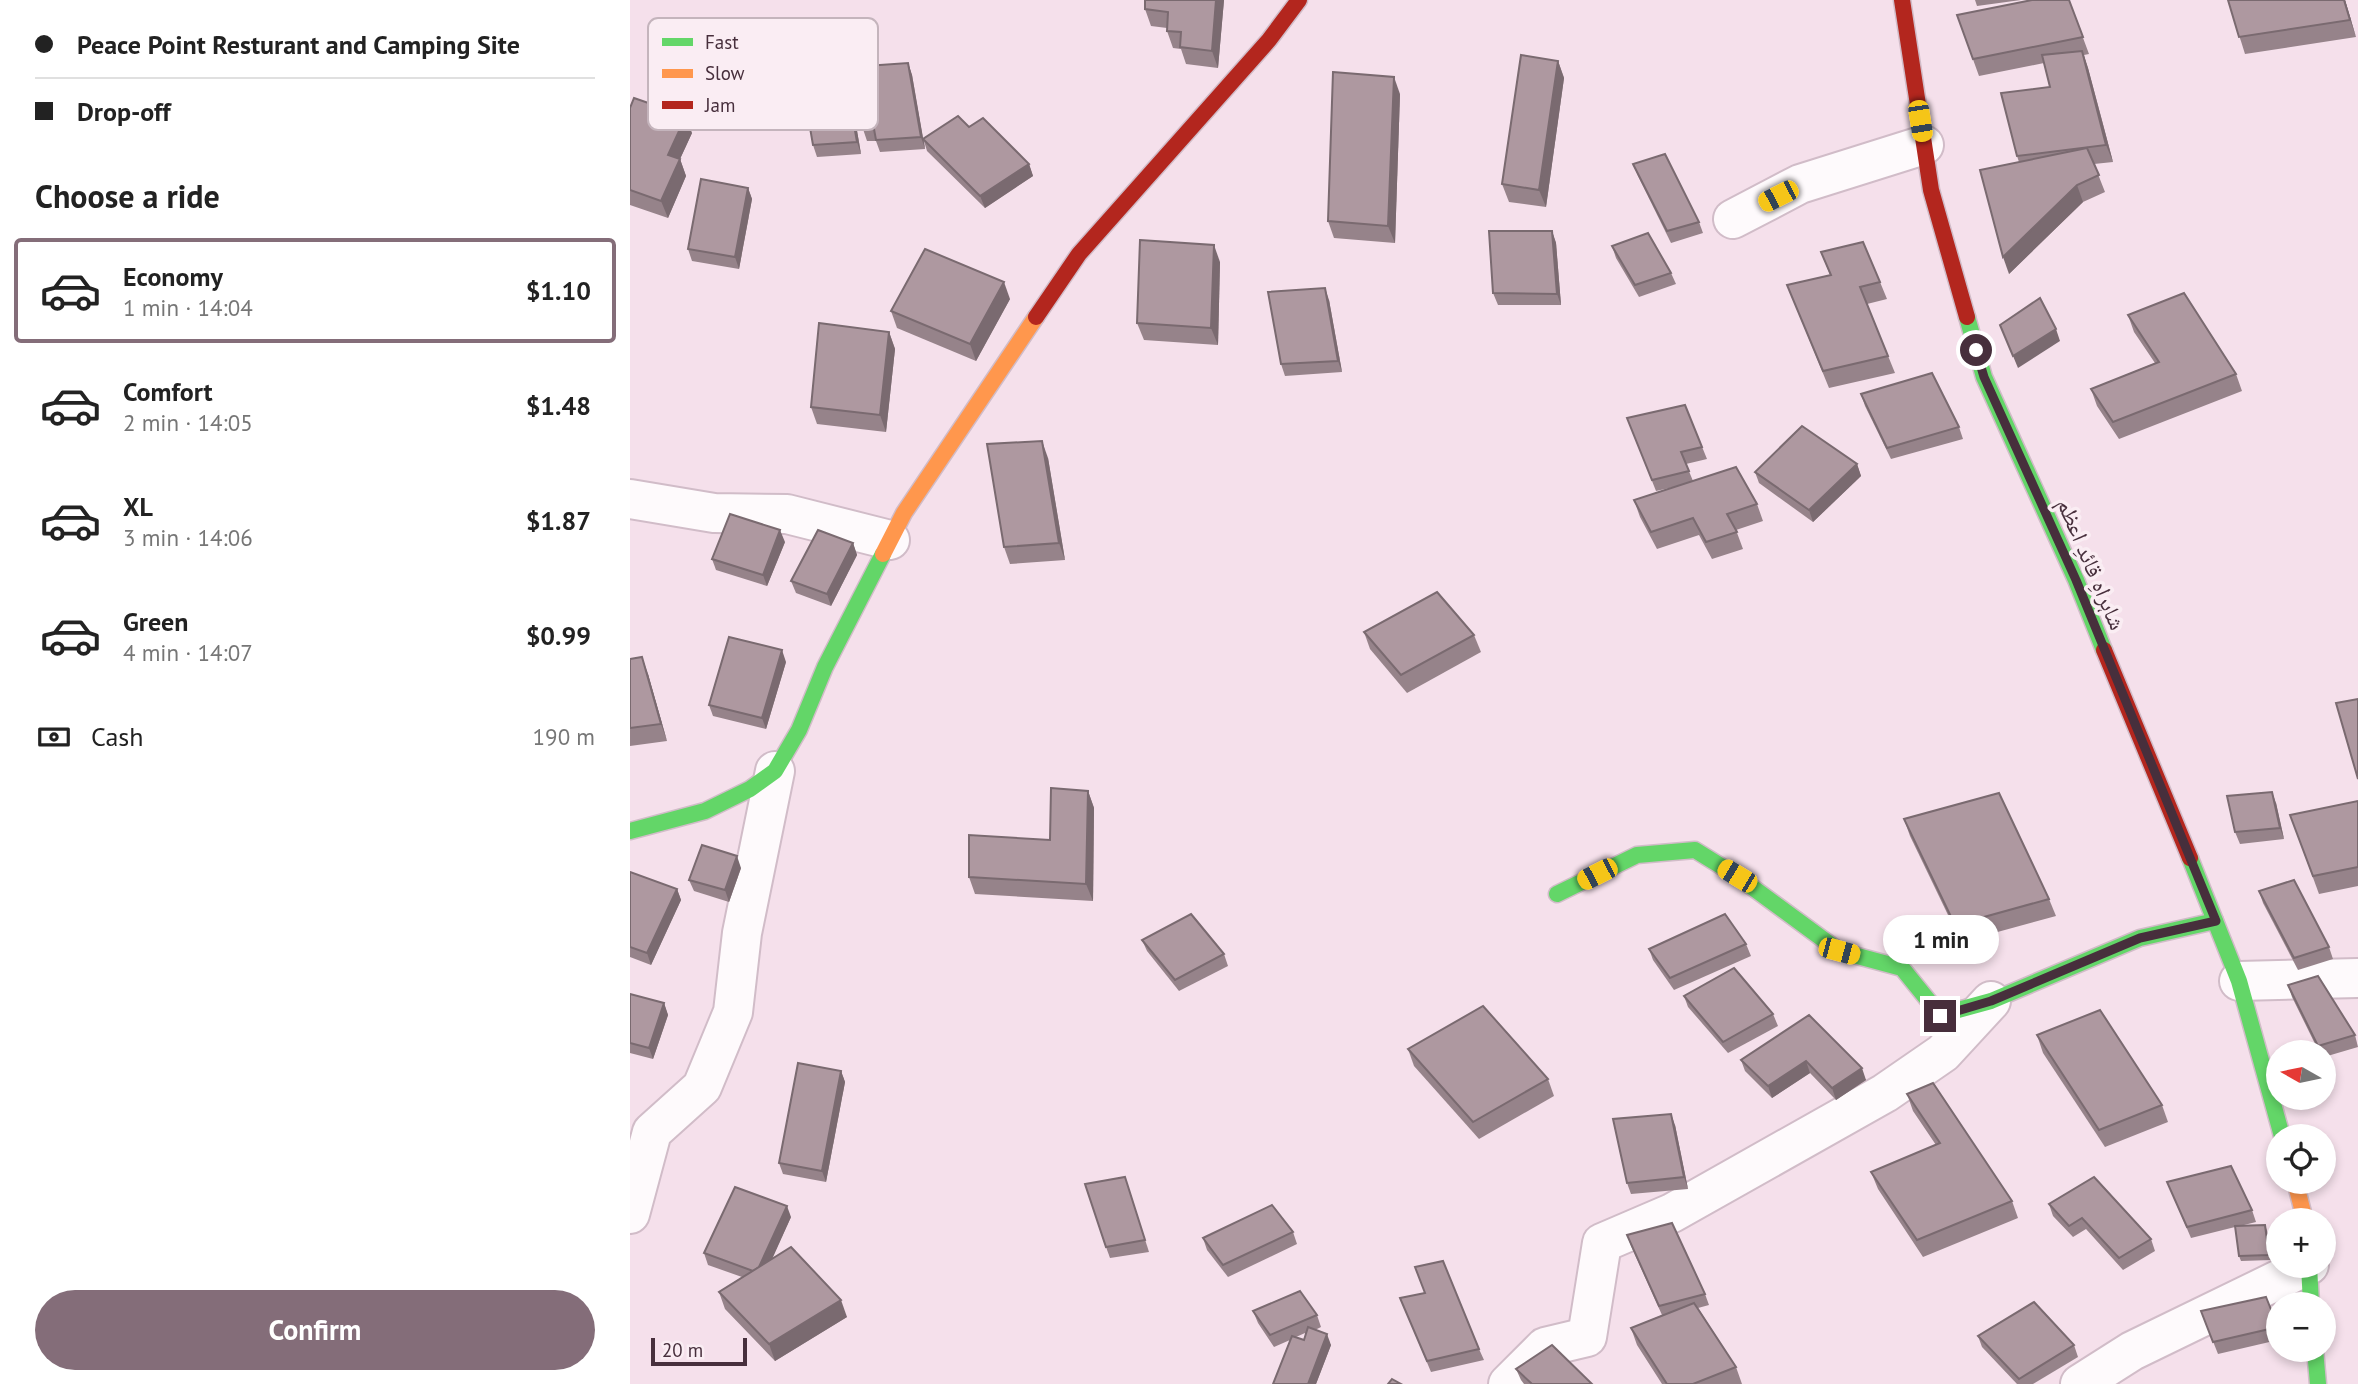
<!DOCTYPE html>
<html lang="en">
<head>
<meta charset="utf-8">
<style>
  :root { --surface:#fff; --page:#f6f6f6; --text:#222; --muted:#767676; --line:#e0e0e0; --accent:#846d79 }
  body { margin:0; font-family:"PT Sans","Noto Naskh Arabic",sans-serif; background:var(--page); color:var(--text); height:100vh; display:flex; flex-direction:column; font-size:26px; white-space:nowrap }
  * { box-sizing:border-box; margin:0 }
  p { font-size:23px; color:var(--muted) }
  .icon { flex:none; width:38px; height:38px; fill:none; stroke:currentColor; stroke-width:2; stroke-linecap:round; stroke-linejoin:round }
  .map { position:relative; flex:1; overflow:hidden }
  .side { display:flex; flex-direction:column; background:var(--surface); width:630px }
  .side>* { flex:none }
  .hud { display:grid; align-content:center; height:154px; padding:0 35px; background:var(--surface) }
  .needle { width:46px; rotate:279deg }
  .fabs { position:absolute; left:1636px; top:1040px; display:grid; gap:14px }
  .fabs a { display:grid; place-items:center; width:70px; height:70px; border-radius:50%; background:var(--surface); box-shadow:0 4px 10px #0003; font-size:35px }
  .scale { position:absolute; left:21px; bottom:18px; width:96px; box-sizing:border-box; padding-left:7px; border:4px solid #472f3c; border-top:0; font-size:19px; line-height:24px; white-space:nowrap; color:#472f3c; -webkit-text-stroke:5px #faedf3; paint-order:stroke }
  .end { position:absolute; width:32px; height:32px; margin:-16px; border:9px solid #472f3c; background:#fff; box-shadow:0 0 0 4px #fff }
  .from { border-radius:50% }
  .bubble { position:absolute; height:49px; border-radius:24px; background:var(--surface); box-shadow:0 4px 10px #0003; font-size:23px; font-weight:700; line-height:49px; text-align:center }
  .car { position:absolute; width:21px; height:42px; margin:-21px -10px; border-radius:9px; box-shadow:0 0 5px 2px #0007; background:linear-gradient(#f5c518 24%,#345 0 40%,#f5c518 0 76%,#345 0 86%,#f5c518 0) }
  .hud b { display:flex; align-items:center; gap:24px; height:66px; font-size:26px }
  .hud b+b { border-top:2px solid var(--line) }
  .hud i { width:18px; height:18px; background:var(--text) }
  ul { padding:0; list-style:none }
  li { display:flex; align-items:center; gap:21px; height:105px; margin:0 14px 10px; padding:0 21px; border:4px solid transparent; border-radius:7px }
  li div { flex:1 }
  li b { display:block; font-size:26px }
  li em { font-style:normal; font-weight:700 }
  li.selected { border-color:var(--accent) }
  li>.icon { width:63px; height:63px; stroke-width:1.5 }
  h2 { padding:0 35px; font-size:32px; line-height:84px }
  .pay { display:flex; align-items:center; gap:18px; height:77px; padding:0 35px; font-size:26px }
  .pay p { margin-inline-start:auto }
  .action { display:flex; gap:14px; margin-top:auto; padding:14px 35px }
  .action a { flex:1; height:80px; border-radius:42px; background:var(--accent); color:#fff; font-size:28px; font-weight:700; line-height:80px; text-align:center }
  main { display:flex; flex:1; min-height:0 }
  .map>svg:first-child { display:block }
</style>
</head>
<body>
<main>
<section class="side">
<div class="hud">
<b><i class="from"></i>Peace Point Resturant and Camping Site</b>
<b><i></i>Drop-off</b>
</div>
<h2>Choose a ride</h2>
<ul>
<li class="selected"><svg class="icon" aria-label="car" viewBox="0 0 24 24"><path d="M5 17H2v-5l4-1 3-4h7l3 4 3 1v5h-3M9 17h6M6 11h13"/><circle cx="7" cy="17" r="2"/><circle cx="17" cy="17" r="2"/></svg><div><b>Economy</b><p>1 min · 14:04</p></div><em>$1.10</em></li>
<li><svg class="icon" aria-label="car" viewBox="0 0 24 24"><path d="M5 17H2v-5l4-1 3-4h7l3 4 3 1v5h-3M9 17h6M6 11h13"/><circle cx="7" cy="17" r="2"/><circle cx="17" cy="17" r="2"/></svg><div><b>Comfort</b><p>2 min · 14:05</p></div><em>$1.48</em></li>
<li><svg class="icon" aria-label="car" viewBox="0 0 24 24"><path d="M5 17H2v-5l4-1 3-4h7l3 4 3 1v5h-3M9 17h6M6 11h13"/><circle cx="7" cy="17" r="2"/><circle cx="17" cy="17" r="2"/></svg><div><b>XL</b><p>3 min · 14:06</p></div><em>$1.87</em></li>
<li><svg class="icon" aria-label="car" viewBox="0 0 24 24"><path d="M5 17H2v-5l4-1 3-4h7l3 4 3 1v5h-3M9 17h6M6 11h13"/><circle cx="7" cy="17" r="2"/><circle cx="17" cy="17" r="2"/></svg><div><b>Green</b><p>4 min · 14:07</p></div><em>$0.99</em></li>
</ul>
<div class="pay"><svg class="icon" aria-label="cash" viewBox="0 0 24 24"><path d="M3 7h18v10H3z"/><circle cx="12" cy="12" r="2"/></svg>Cash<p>190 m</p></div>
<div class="action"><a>Confirm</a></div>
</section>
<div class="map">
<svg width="1728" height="1384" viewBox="0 0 1728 1384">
  <rect width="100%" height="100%" fill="#f5e0eb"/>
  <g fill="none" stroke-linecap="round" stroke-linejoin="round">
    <!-- street casing -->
    <g stroke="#d1bcc8" stroke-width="42">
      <g id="street">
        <path d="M1103 219 1170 184 1294 145"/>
        <path d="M0 499 84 513 157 514 260 540"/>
        <path d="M1609 981 1728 978"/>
        <path d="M0 1214 22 1132 72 1087 103 1012 112 933 145 771"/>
        <path d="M878 1384 915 1347 957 1337 972 1243 1042 1213 1255 1093 1313 1053 1361 1001"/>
        <path d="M1450 1384 1502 1351 1679 1265"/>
      </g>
    </g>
    <!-- fast casing -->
    <g stroke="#d1bcc8" stroke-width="19">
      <g id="fast">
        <path d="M1337 317 1354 377 1446 580 1474 650"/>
        <path d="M0 831 75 811 120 789 145 771 169 730 195 667 253 554"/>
        <path d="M1560 858 1609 981 1652 1136"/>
        <path d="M927 894 1007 855 1065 850 1107 876 1209 951 1272 968 1310 1015 1361 1001 1510 938 1585 921"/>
        <path d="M1679 1265 1681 1304"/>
        <path d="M1685 1349 1688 1384"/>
      </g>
    </g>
    <!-- slow casing -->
    <g stroke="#d1bcc8" stroke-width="19">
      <g id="slow">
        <path d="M253 554 274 513 406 317"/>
        <path d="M1665 1181 1675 1220"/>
      </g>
    </g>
    <!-- jam casing -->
    <g stroke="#d1bcc8" stroke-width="19">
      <g id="jam">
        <path d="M1272 0 1301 190 1337 317"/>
        <path d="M406 317 449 254 639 40 669 0"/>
        <path d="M1474 650 1560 858"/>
      </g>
    </g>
    <!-- street -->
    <use href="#street" stroke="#fefafc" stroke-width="38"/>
    <!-- fast -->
    <use href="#fast" stroke="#63d668" stroke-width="16"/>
    <!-- slow -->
    <use href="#slow" stroke="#ff974d" stroke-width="16"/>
    <!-- jam -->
    <use href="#jam" stroke="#b3261e" stroke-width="16"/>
  </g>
  <!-- wall -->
  <g fill="#96838a" fill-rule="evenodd">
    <path d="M515 0H594L588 68 556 64 551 49 543 48 537 31V28L521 26 515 9Z"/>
    <path d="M1345 0H1391L1347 6Z"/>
    <path d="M1439 0 1459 54 1454 55 1458 68 1483 162 1464 164 1475 192 1453 202 1379 274 1389 162 1387 156 1420 87 1414 63 1349 76 1327 15Z"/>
    <path d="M1598 0H1715L1726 37 1615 54Z"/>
    <path d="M928 61 934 78 916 207 879 202 872 184Z"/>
    <path d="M278 63 282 75 293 139 339 127 399 164 403 176 355 208 297 151 294 141 295 149 250 152 246 141H237L233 129Z"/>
    <path d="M219 84 231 154 187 157 183 145Z"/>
    <path d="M770 94 765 243 704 238 698 221Z"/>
    <path d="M0 108 62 133 50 159 56 176 38 218 0 205Z"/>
    <path d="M1003 164 1069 222 1073 233 1041 243 1008 176Z"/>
    <path d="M118 188 122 199 109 269 62 261 58 249Z"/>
    <path d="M922 231 926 243 931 305H868L863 293Z"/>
    <path d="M982 246 1041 273 1046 284 1009 297 986 258Z"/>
    <path d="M1191 252 1250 282 1257 299 1237 304 1265 373 1199 388 1157 285 1200 275Z"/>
    <path d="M590 262 588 345 514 340 507 323Z"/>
    <path d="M380 299 346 361 267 328 261 311Z"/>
    <path d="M699 300 712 372 655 376 651 364Z"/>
    <path d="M1498 315 1606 374 1612 391 1489 439 1467 406 1461 389 1525 363 1504 332Z"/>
    <path d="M259 332 265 349 256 432 187 424 181 407Z"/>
    <path d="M1231 394 1329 427 1333 439 1261 459 1235 406Z"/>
    <path d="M1055 405 1077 459 1056 464 1063 481 1127 504 1133 521 1106 530 1113 549 1082 559 1069 535 1027 549 1010 517 1004 500 1044 487 1026 491 997 418Z"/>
    <path d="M418 458 435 560 380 564 374 547Z"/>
    <path d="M1227 464 1231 476 1183 522 1129 483 1125 472Z"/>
    <path d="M155 542 137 586 86 570 82 559Z"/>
    <path d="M223 543 227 555 201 606 166 593 161 581Z"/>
    <path d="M734 632 844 635 851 652 777 693 740 649Z"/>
    <path d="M0 659 18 674 37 741 0 746Z"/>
    <path d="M156 662 136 729 83 716 79 705Z"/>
    <path d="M458 791 464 808 463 901 345 894 339 877 420 840Z"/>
    <path d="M1728 801V886L1689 894 1660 815Z"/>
    <path d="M1646 803 1654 839 1610 844 1605 832Z"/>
    <path d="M1274 819 1419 899 1426 916 1331 942 1280 836Z"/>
    <path d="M111 868 99 902 64 891 59 880Z"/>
    <path d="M0 872 47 889 51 900 21 965 0 957Z"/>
    <path d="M1629 891 1699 947 1703 959 1668 970 1633 903Z"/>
    <path d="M512 940 594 954 598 966 549 991 517 951Z"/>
    <path d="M1116 944 1121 956 1044 990 1023 960 1019 949Z"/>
    <path d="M1658 985 1725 1035 1728 1047 1694 1057V1052H1689L1662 997Z"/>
    <path d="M0 994 34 1003 38 1015 23 1059 0 1053Z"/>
    <path d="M1054 996 1143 1014 1148 1026 1098 1053 1058 1007Z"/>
    <path d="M1179 1015 1236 1080 1206 1100 1180 1073 1142 1098 1115 1071 1111 1060Z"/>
    <path d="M1407 1035 1532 1105 1538 1122 1475 1147 1413 1053Z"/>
    <path d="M778 1049 918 1079 924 1096 849 1139 784 1066Z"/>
    <path d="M211 1071 215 1082 196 1182 153 1174 149 1163Z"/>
    <path d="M1277 1094 1382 1201 1388 1218 1293 1257 1248 1189 1241 1172 1306 1145 1283 1111Z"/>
    <path d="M1045 1125 1058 1189 1001 1194 997 1183Z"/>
    <path d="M1537 1182 1622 1210 1626 1222 1610 1226 1637 1231 1641 1260 1611 1261 1609 1256 1605 1227 1561 1238Z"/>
    <path d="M499 1189 519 1252 480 1258 476 1247Z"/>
    <path d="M1419 1204 1521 1239 1525 1251 1493 1270 1456 1229 1443 1237 1423 1216Z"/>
    <path d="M161 1217 142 1258 217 1317 145 1361 95 1309 89 1292 112 1277 78 1265 74 1253Z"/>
    <path d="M663 1232 667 1244 598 1277 577 1250 573 1238Z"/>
    <path d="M997 1235 1075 1294 1079 1305 1068 1308 1106 1367 1112 1384H1032L1007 1345 1001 1328 1032 1315 1001 1246Z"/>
    <path d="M785 1267 849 1349 854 1360 801 1372 770 1298 795 1293Z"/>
    <path d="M1636 1297 1648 1329V1340L1588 1354 1571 1311Z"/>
    <path d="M623 1311 687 1315 691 1327 685 1330 701 1345 686 1384H643L660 1340 644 1347 628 1323ZM675 1333H676L674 1340 666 1337Z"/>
    <path d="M1348 1336 1444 1345 1448 1357 1403 1384H1387L1352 1347Z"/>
    <path d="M886 1369 962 1384H894L891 1380Z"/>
  </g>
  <!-- shaded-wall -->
  <g fill="#7a6a70">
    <path d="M586 0H594L588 68 582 51Z"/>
    <path d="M1714 0H1715L1726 37 1720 20Z"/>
    <path d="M1452 51 1458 68 1483 162 1476 145Z"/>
    <path d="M928 61 934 78 916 207 909 190Z"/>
    <path d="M278 63 282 75 295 149 291 137Z"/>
    <path d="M215 73 219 84 231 154 227 142Z"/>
    <path d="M764 77 770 94 765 243 758 226Z"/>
    <path d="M56 116 62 133 50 159 56 176 38 218 31 201 38 155Z"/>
    <path d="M399 164 403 176 355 208 350 196Z"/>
    <path d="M1447 185 1453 202 1379 274 1373 257Z"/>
    <path d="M118 188 122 199 109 269 105 257Z"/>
    <path d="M922 231 926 243 931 305 927 294Z"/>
    <path d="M584 245 590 262 588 345 581 328Z"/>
    <path d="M374 282 380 299 346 361 340 344Z"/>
    <path d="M695 288 699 300 712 372 708 361Z"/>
    <path d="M1426 329 1430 341 1388 368 1383 356Z"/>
    <path d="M259 332 265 349 256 432 250 415Z"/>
    <path d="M412 441 418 458 435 560 429 543Z"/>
    <path d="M1227 464 1231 476 1183 522 1179 510Z"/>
    <path d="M150 530 155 542 137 586 133 575Z"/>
    <path d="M223 543 227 555 201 606 197 594Z"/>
    <path d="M152 650 156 662 136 729 132 718Z"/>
    <path d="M12 657 18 674 37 741 31 724Z"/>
    <path d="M458 791 464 808 463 901 456 884Z"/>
    <path d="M1642 792 1646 803 1654 839 1650 828Z"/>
    <path d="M107 856 111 868 99 902 95 890Z"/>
    <path d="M47 889 51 900 21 965 17 953Z"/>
    <path d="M34 1003 38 1015 23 1059 19 1048Z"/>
    <path d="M1176 1061 1180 1073 1142 1098 1138 1086Z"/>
    <path d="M1232 1068 1236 1080 1206 1100 1202 1088Z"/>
    <path d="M211 1071 215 1082 196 1182 192 1171Z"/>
    <path d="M1041 1114 1045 1125 1058 1189 1054 1177Z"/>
    <path d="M157 1206 161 1217 131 1284 126 1272Z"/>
    <path d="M1635 1225 1637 1231 1641 1260 1639 1255Z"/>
    <path d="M211 1300 217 1317 145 1361 139 1344Z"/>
    <path d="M697 1334 701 1345 686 1384H678Z"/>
  </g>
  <!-- building -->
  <g fill="#ae98a0" stroke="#7a6a70" stroke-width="2">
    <path d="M515 0H586L582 51 550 47 551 32 537 31 538 12 515 9Z"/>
    <path d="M1402 0H1439L1453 37 1343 59 1327 15Z"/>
    <path d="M1598 0H1714L1720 20 1609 37Z"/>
    <path d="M1452 51 1476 145 1387 156 1371 93 1420 87 1412 55Z"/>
    <path d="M891 55 928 61 909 190 872 184Z"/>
    <path d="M278 63 291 137 246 140 244 129H233L222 67Z"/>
    <path d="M703 72 764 77 758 226 698 221Z"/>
    <path d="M215 73 227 142 183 145 171 76Z"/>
    <path d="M4 98 56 116 38 155 50 159 31 201 0 190V108Z"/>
    <path d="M328 116 339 127 353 118 399 164 350 196 293 139Z"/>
    <path d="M1457 148 1469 175 1447 185 1373 257 1350 170Z"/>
    <path d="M1035 154 1069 222 1037 231 1003 164Z"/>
    <path d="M71 179 118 188 105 257 58 249Z"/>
    <path d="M859 231H922L927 294 863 293Z"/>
    <path d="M1018 233 1041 273 1005 285 982 246Z"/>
    <path d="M510 240 584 245 581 328 507 323Z"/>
    <path d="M1233 242 1250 282 1230 287 1258 356 1193 371 1157 285 1201 275 1191 252Z"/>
    <path d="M295 249 374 282 340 344 261 311Z"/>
    <path d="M695 288 708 361 651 364 638 292Z"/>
    <path d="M1554 293 1606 374 1483 422 1461 389 1529 362 1498 315Z"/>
    <path d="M1410 298 1426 329 1383 356 1370 325Z"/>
    <path d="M189 323 259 332 250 415 181 407Z"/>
    <path d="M1302 373 1329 427 1257 448 1231 394Z"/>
    <path d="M1055 405 1072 447 1051 452 1059 471 1022 480 997 418Z"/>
    <path d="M1172 426 1227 464 1179 510 1125 472Z"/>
    <path d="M412 441 429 543 374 547 357 444Z"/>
    <path d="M1106 467 1127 504 1097 514 1107 532 1076 542 1063 518 1021 532 1004 500Z"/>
    <path d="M100 514 150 530 133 575 82 559Z"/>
    <path d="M188 530 223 543 197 594 161 581Z"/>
    <path d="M807 592 844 635 771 675 734 632Z"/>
    <path d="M99 637 152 650 132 718 79 705Z"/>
    <path d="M12 657 31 724 0 728V659Z"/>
    <path d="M1728 699V779L1706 703Z"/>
    <path d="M421 788 458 791 456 884 339 877V835L420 840Z"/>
    <path d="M1642 792 1650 828 1605 832 1597 796Z"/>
    <path d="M1369 793 1419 899 1325 925 1274 819Z"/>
    <path d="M1728 801V867L1683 876 1660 815Z"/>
    <path d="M72 845 107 856 95 890 59 880Z"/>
    <path d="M0 872 47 889 17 953 0 947Z"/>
    <path d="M1664 880 1699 947 1664 958 1629 891Z"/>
    <path d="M561 914 594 954 545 980 512 940Z"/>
    <path d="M1095 914 1116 944 1040 978 1019 949Z"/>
    <path d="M1104 968 1143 1014 1093 1042 1054 996Z"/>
    <path d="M1688 976 1725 1035 1688 1046 1658 985Z"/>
    <path d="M0 994 34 1003 19 1048 0 1043Z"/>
    <path d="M853 1006 918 1079 843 1122 778 1049Z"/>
    <path d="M1470 1010 1532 1105 1469 1130 1407 1035Z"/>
    <path d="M1179 1015 1232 1068 1202 1088 1176 1061 1138 1086 1111 1060Z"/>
    <path d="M168 1063 211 1071 192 1171 149 1163Z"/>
    <path d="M1303 1083 1382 1201 1287 1240 1241 1172 1310 1143 1277 1094Z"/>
    <path d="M1041 1114 1054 1177 997 1183 983 1119Z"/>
    <path d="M1601 1166 1622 1210 1557 1227 1537 1182Z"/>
    <path d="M495 1177 515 1240 476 1247 455 1184Z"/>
    <path d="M1464 1177 1521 1239 1489 1258 1452 1218 1439 1226 1419 1204Z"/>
    <path d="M105 1187 157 1206 129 1267 123 1271 74 1253Z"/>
    <path d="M642 1205 663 1232 593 1265 573 1238Z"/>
    <path d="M1042 1223 1075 1294 1029 1306 997 1235Z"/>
    <path d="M1635 1225 1639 1255 1609 1256 1605 1226Z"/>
    <path d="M161 1247 211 1300 139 1344 89 1292Z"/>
    <path d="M813 1261 849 1349 797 1361 770 1298 795 1293 785 1267Z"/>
    <path d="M670 1291 687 1315 640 1335 623 1311Z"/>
    <path d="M1636 1297 1648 1327 1583 1342 1571 1311Z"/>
    <path d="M1404 1302 1444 1345 1389 1379 1348 1336Z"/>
    <path d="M1064 1303 1106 1367 1063 1384H1037L1001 1328Z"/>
    <path d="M678 1327 697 1334 678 1384H643L662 1336 674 1340Z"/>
    <path d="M922 1345 962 1384H902L886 1369Z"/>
    <path d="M762 1379 771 1384H758Z"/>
  </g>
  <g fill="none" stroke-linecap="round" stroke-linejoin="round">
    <!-- route -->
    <path stroke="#472f3c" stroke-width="9" d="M1310 1016 1361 1001 1510 938 1586 921 1446 580 1354 377 1346 350"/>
  </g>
  <g text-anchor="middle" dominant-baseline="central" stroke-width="7" stroke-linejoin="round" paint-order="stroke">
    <!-- street labels -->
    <g font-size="23" fill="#472f3c" stroke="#faedf3">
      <text transform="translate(1462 564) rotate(67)">شاہراہِ قائدِ اعظم</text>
    </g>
  </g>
  <!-- legend -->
  <rect x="18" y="18" width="230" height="112" rx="10" fill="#faedf3" stroke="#c4b4bc" stroke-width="2"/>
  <rect x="32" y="38" width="31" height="8" fill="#63d668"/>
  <rect x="32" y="69" width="31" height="9" fill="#ff974d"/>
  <rect x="32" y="101" width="31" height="8" fill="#b3261e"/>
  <g font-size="19" fill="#472f3c">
    <text x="75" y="49">Fast</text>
    <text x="75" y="80">Slow</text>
    <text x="75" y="112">Jam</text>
  </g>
</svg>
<div class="fabs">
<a><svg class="needle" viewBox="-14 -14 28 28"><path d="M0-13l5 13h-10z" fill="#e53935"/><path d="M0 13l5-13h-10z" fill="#767676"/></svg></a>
<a><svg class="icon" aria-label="locate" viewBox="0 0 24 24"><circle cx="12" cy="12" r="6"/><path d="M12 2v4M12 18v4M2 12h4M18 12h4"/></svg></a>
<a>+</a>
<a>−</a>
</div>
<div class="scale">20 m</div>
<i class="end from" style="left:1346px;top:350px"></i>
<i class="end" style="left:1310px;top:1016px"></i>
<div class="bubble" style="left:1253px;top:915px;width:116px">1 min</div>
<i class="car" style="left:1290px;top:121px;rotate:171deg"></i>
<i class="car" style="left:1148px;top:196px;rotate:243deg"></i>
<i class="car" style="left:967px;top:874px;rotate:243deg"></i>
<i class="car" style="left:1107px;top:876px;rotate:301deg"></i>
<i class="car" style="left:1209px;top:951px;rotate:105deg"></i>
</div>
</main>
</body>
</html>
